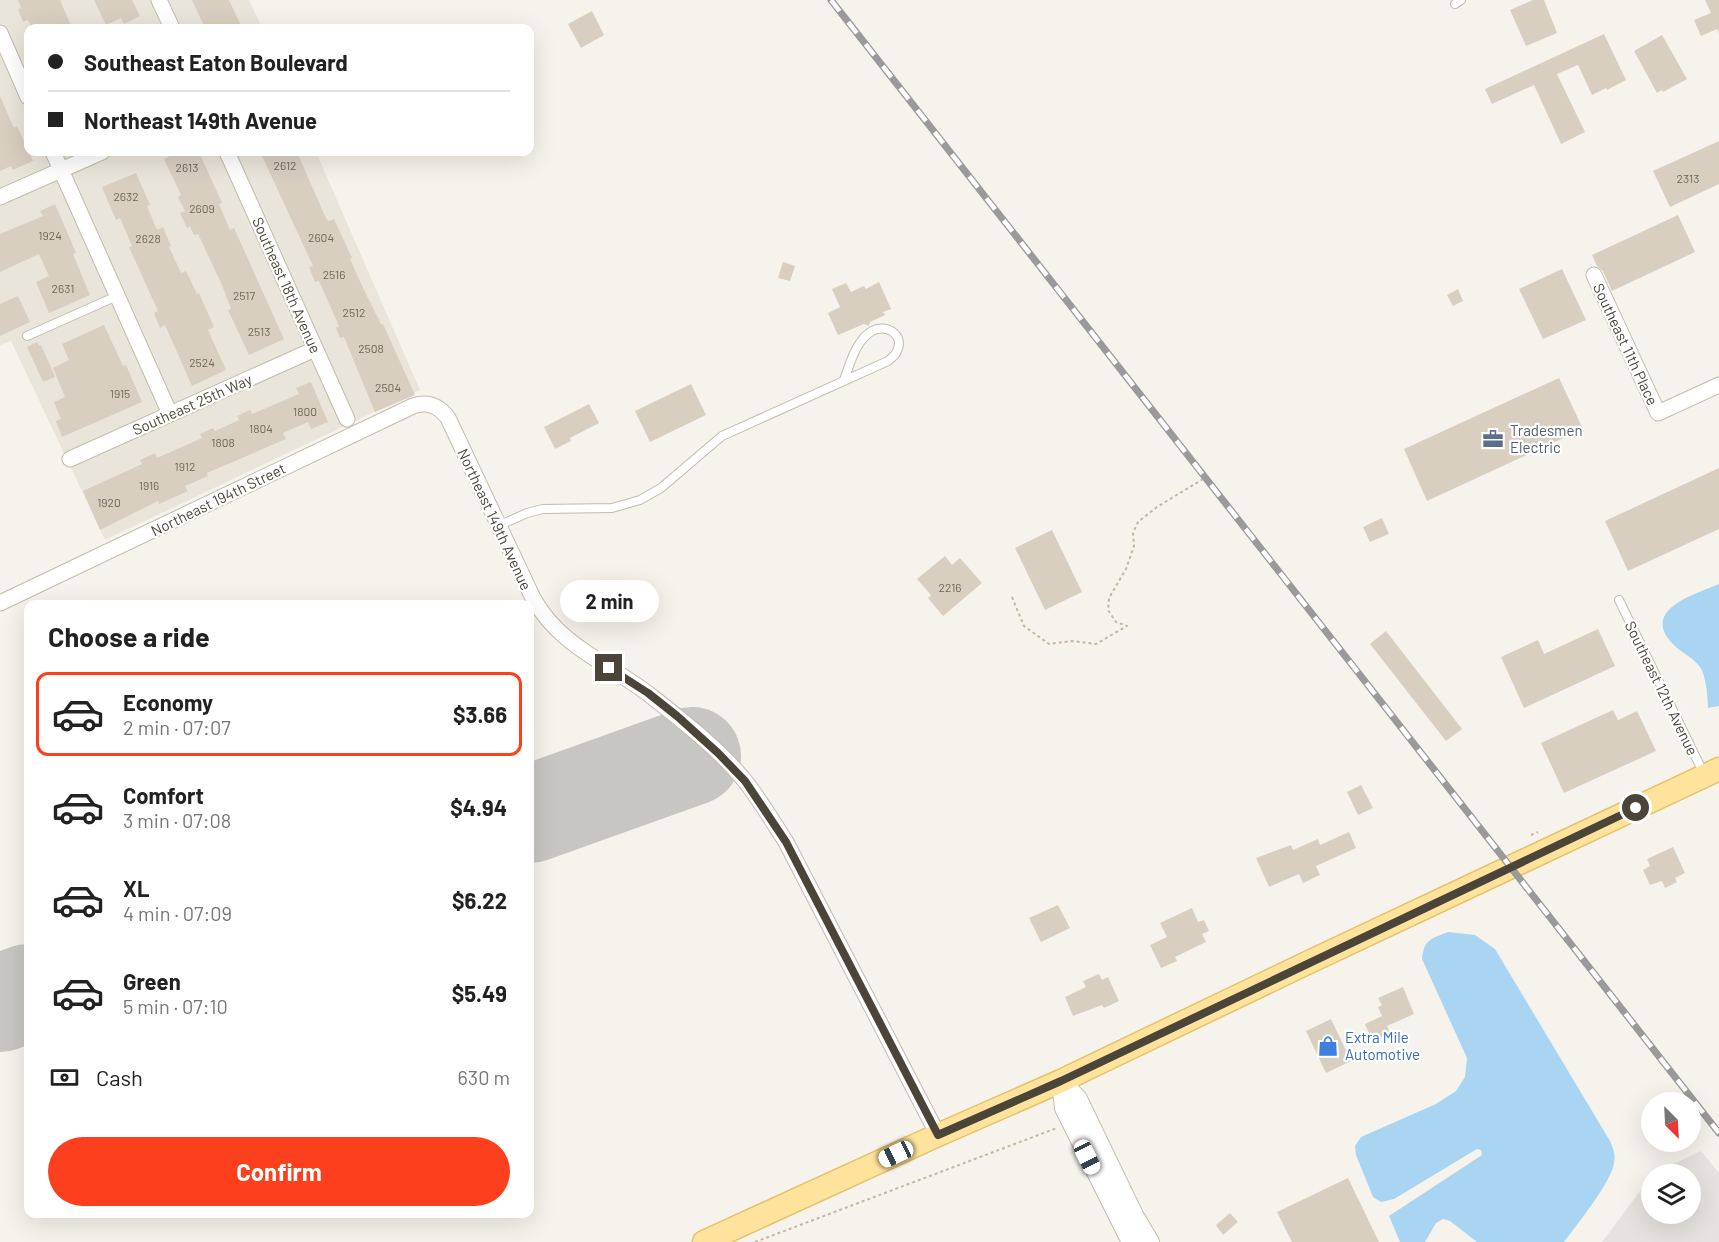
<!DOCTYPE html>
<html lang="en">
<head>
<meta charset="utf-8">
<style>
  :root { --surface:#fff; --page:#f6f6f6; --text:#222; --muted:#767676; --line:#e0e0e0; --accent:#fc3f1d }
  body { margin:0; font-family:Barlow,sans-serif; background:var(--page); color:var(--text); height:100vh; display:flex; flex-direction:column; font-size:22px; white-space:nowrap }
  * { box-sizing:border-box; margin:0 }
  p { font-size:20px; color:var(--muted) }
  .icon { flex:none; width:33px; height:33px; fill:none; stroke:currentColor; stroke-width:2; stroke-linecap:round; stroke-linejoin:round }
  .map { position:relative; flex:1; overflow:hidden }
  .panel { position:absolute; left:24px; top:600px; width:510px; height:618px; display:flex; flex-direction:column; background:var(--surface); border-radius:12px; box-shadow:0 6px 24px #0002 }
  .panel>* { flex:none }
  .banner { position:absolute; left:24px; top:24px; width:510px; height:132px; border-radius:12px; box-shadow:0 6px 24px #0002; display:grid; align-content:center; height:132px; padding:0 24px; background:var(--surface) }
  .needle { width:39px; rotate:156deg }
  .fabs { position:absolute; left:1641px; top:1092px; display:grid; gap:12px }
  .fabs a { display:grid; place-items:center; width:60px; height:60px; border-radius:50%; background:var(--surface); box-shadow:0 6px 24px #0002; font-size:30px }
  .end { position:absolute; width:27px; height:27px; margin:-14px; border:8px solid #4b4439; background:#fff; box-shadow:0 0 0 3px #fff }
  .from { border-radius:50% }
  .bubble { position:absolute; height:42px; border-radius:21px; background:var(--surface); box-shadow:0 6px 24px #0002; font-size:20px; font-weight:700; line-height:42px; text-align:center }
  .car { position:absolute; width:18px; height:36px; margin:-18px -9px; border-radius:8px; box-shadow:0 0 4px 2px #0007; background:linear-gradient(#fff 24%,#345 0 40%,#fff 0 76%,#345 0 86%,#fff 0) }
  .banner b { display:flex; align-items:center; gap:21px; height:57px; font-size:22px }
  .banner b+b { border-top:2px solid var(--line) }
  .banner i { width:15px; height:15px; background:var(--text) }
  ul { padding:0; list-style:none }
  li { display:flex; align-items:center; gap:18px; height:84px; margin:0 12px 9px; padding:0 12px; border:3px solid transparent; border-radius:12px }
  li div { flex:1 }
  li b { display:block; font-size:22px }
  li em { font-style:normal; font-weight:700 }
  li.active { border-color:var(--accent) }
  li>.icon { width:54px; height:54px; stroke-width:1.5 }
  h2 { padding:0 24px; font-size:27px; line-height:72px }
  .pay { display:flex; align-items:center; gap:15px; height:66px; padding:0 24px; font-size:22px }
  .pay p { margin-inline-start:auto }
  .cta { display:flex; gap:12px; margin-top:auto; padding:12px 24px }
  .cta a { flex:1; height:69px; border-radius:36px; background:var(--accent); color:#fff; font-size:24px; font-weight:700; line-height:69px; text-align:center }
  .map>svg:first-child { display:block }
</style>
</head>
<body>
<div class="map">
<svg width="1719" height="1242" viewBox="0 0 1719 1242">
  <rect width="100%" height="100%" fill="#f6f3ec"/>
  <!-- residential -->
  <path fill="#eae5da" d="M0 0H249L262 28H28V152H316L420 390 105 540 11 341 0 345Z"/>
  <!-- industrial -->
  <path fill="#e6e2dd" d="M1701 1151 1719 1173V1242H1602L1652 1175V1214H1690V1174H1652Z"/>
  <!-- water -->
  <g fill="#a9d4f2">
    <path d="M1719 584V706L1708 708C1708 698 1706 675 1700 667 1693 657 1680 652 1672 643 1641 609 1696 594 1719 584Z"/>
    <path d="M1448 932 1475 935 1495 949 1610 1141C1613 1148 1616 1155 1614 1163 1612 1181 1576 1226 1564 1242H1477L1450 1221 1443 1219 1436 1223 1425 1242H1400L1389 1216 1482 1155 1481 1150 1477 1149 1394 1199 1381 1202 1373 1197 1356 1155 1355 1146 1361 1137 1436 1104 1456 1091 1465 1077 1467 1058 1422 959C1424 939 1431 939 1448 932Z"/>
  </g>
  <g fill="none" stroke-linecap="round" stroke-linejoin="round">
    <!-- runway -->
    <g stroke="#c8c6c3" stroke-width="98">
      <path d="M530 814 692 756"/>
      <path d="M0 1003 28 993"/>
    </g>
  </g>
  <!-- building -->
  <g fill="#d8cfc1">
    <path d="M18 0H60L72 28H32L28 20 23 22 18 9 21 8Z"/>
    <path d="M94 0H132L140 16 124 24 121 18 106 25Z"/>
    <path d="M192 0H229L242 28H205Z"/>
    <path d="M1533 0H1544L1557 33 1526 46 1510 10Z"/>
    <path d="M1705 0H1719V33L1717 29 1701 36 1694 20 1711 13Z"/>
    <path d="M592 11 604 35 581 48 568 24Z"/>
    <path d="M1604 34 1626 80 1607 90 1606 88 1592 95 1578 65 1557 74 1585 132 1561 144 1534 85 1492 104 1485 89Z"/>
    <path d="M1662 35 1687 79 1663 92 1662 90 1657 93 1634 51Z"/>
    <path d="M0 96 14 128 17 126 33 161 13 170 11 166 0 171Z"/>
    <path d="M1719 141V184L1670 207 1653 171Z"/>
    <path d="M179 152H199L222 203 219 204 230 230 234 228 284 339 249 355 228 310 231 309 222 285 198 234 194 235 190 226 187 228 180 213 185 211 178 197 181 195 164 159Z"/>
    <path d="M272 152H297L325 216 328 221 334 219 352 258 350 259 363 288 381 324H383L415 395 375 412 344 337 340 338 336 328 339 326 319 281 315 282 309 267 313 266 262 156Z"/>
    <path d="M136 173 150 205 147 206 157 230 163 227 171 246 169 247 181 273 186 271 197 294 199 293 214 327 208 330 226 370 192 386 165 325 160 328 154 313 158 311 129 247 132 246 120 218 116 220 102 187Z"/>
    <path d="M55 204 76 253 73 254 90 295 49 313 36 282 49 276 39 254 0 272V234L43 216 40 211Z"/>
    <path d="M1678 215 1695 252 1612 291 1603 271 1597 266 1592 255Z"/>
    <path d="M783 262 795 266 790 281 778 278Z"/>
    <path d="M1562 269 1586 320 1543 339 1519 289Z"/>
    <path d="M879 282 891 309 883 312 885 315 870 322 869 326 864 324 838 335 828 313 840 307 832 289 846 283 851 292 864 286 866 289Z"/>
    <path d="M1458 289 1463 301 1453 306 1447 295Z"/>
    <path d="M18 296 30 322 0 336V304Z"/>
    <path d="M104 325 123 366 126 365 142 402 62 437 56 421 61 419 54 402 65 397 53 368 69 360 62 344Z"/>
    <path d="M37 342 39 346 41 345 55 377 43 382 27 347Z"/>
    <path d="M1559 378 1583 429 1427 501 1404 449Z"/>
    <path d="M311 382 328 422 311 429 308 422 283 433 286 439 207 473 208 476 185 486 188 491 159 504 158 501 100 530 83 491 142 464 140 460 155 453 157 458 202 438 200 434 213 428 215 431 239 420 237 416 250 410 252 414 299 394 296 388Z"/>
    <path d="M691 384 706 415 650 442 635 411Z"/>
    <path d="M589 404 599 423 570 438 571 441 555 449 544 427Z"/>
    <path d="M1719 468V529L1628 571 1605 521Z"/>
    <path d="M1382 518 1389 534 1370 542 1363 527Z"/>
    <path d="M1052 530 1082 592 1045 610 1015 548Z"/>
    <path d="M945 556 952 565 960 558 982 583 943 616 928 598 931 595 917 579Z"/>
    <path d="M1598 629 1615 666 1524 708 1501 657 1538 640 1544 654Z"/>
    <path d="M1386 631 1462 729 1446 741 1370 644Z"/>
    <path d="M1613 710 1618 720 1637 711 1656 751 1564 793 1541 743Z"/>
    <path d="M1361 785 1373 808 1358 815 1347 792Z"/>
    <path d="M1349 832 1356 848 1316 866 1320 875 1303 883 1299 874 1269 887 1256 858 1291 845 1293 850 1318 839 1320 845Z"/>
    <path d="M1673 847 1685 873 1675 878 1677 882 1665 888 1662 881 1650 885 1643 870 1650 866 1647 859Z"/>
    <path d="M1058 905 1070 928 1041 942 1029 918Z"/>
    <path d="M1192 908 1198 922 1204 920 1209 931 1202 934 1206 942 1175 957 1177 961 1161 968 1150 945 1167 937 1160 923Z"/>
    <path d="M1099 974 1102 980 1108 977 1119 1001 1104 1008 1102 1005 1073 1016 1065 997 1086 987 1083 981Z"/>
    <path d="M1403 987 1414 1014 1387 1026 1390 1034 1373 1042 1365 1024 1382 1016 1378 1007 1382 1005 1378 998Z"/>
    <path d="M1331 1019 1351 1061 1326 1073 1306 1031Z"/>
    <path d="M1348 1178 1379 1242H1292L1277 1212Z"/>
    <path d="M1230 1213 1238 1222 1223 1235 1216 1225Z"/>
  </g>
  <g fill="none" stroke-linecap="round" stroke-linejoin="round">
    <!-- service casing -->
    <g stroke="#c2bbae" stroke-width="10">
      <g id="service">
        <path d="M1455 4 1461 0"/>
        <path d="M27 336 117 296"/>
        <path d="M498 526 527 513 543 509 612 508 640 500 661 488 722 436 888 361C891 358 896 355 897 351 905 335 886 323 872 331 856 340 850 364 844 380"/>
        <path d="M1619 600 1704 774"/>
      </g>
    </g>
    <!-- minor casing -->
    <g stroke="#c2bbae" stroke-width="17">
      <g id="minor">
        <path d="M159 0 172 28"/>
        <path d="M0 33 28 97"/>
        <path d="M53 152 170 414"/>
        <path d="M227 152 347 419"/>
        <path d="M0 197 102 152"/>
        <path d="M1594 275 1658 413 1719 385"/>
        <path d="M70 459 315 349"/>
        <path d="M0 603 413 406C428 401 439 406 448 418L533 598C560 647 609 663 651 696 683 721 719 749 745 781 760 800 773 822 786 842L938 1135"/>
      </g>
    </g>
    <!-- tertiary casing -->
    <g stroke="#c2bbae" stroke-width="20">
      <g id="tertiary">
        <path d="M1061 1081 1078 1099 1134 1215 1150 1242"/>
        <path d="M1061 1081 1064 1108 1131 1242"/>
      </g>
    </g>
    <!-- primary casing -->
    <g stroke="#e6c16a" stroke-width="25">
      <path id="primary" d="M704 1242 938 1135 1061 1081 1307 963 1719 769"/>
    </g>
    <!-- path -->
    <g stroke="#c4b79f" stroke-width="2" stroke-dasharray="3 3" stroke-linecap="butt">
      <path d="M828 0 1496 852"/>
      <path d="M1012 597 1024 626 1049 644 1072 641 1096 644 1127 626 1116 622 1108 610 1109 598 1126 569 1134 546 1133 533 1138 522 1157 507 1203 479"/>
      <path d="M1531 835 1538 832"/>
      <path d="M1520 883 1719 1137"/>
      <path d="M755 1242 1057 1128"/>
    </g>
    <!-- service -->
    <use href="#service" stroke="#fff" stroke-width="8"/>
    <!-- minor -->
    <use href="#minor" stroke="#fff" stroke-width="15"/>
    <!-- tertiary -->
    <use href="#tertiary" stroke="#fff" stroke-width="18"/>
    <!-- primary -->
    <use href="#primary" stroke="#ffe39c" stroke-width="22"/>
    <!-- rail casing -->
    <g stroke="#9a9a9a" stroke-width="7">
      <path id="rail" d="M831 0 1719 1133"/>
    </g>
    <!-- rail -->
    <use href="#rail" stroke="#fff" stroke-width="4.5" stroke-dasharray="14" stroke-linecap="butt"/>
  </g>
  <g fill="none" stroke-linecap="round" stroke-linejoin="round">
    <!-- route -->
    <path stroke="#4b4439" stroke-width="8" d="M609 668 648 693 677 716 718 753 745 781 786 842 938 1135 1061 1081 1636 808"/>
  </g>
  <!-- icons -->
  <defs>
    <g id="office-bare" transform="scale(1.62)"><path d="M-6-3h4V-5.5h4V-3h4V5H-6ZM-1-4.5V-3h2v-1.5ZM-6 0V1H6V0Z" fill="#5c6f8a" stroke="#fff" stroke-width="2.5" paint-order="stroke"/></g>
    <g id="shop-bare" transform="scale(1.62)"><path d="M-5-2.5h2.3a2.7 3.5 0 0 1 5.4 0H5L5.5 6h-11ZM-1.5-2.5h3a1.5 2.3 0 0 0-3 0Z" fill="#3f7fe0" stroke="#fff" stroke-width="2.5" paint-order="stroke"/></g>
  </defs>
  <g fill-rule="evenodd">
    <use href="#office-bare" x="1493" y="439"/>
    <use href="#shop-bare" x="1328" y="1046"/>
  </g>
  <g text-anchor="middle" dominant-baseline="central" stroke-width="4.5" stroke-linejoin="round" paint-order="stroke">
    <!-- number labels -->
    <g font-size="12" fill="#6e675b">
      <text x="285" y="165">2612</text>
      <text x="187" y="167">2613</text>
      <text x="1688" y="178">2313</text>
      <text x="126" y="196">2632</text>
      <text x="202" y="208">2609</text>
      <text x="50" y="235">1924</text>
      <text x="321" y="237">2604</text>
      <text x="148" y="238">2628</text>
      <text x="334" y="274">2516</text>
      <text x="63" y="288">2631</text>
      <text x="244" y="295">2517</text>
      <text x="354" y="312">2512</text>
      <text x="259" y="331">2513</text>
      <text x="371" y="348">2508</text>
      <text x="202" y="362">2524</text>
      <text x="388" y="387">2504</text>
      <text x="120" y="393">1915</text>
      <text x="305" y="411">1800</text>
      <text x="261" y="428">1804</text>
      <text x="223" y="442">1808</text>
      <text x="185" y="466">1912</text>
      <text x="149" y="485">1916</text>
      <text x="109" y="502">1920</text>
      <text x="950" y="587">2216</text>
    </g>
    <!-- street labels -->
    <g font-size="15" fill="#4b4439" stroke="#fff">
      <text transform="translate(287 285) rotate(66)">Southeast 18th Avenue</text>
      <text transform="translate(1626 344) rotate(65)">Southeast 11th Place</text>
      <text transform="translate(192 404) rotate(-24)">Southeast 25th Way</text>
      <text transform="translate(218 499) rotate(-26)">Northeast 194th Street</text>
      <text transform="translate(495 519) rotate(65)">Northeast 149th Avenue</text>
      <text transform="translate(1662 688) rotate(64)">Southeast 12th Avenue</text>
    </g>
    <!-- service labels -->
    <g font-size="15" fill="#4e5e75" stroke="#fff" text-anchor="start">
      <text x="1510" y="430">Tradesmen<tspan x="1510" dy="17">Electric</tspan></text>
    </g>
    <!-- shop labels -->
    <g font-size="15" fill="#366cbe" stroke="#fff" text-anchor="start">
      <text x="1345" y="1037">Extra Mile<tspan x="1345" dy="17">Automotive</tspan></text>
    </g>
  </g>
</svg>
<div class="fabs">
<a><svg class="needle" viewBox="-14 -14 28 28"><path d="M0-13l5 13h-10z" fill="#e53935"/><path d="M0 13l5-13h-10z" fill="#767676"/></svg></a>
<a><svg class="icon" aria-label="layers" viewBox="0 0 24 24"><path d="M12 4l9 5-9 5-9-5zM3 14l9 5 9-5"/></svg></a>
</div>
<i class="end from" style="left:1636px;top:808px"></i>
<i class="end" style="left:609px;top:668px"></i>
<div class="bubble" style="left:560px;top:580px;width:99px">2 min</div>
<i class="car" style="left:896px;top:1154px;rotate:245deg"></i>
<i class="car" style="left:1087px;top:1157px;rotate:154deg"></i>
<div class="banner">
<b><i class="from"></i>Southeast Eaton Boulevard</b>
<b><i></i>Northeast 149th Avenue</b>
</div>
<section class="panel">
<h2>Choose a ride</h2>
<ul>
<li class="active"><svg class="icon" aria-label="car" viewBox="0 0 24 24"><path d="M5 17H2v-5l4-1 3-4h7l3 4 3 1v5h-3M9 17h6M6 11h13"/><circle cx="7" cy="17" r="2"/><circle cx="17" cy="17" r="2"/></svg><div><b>Economy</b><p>2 min · 07:07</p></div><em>$3.66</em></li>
<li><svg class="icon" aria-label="car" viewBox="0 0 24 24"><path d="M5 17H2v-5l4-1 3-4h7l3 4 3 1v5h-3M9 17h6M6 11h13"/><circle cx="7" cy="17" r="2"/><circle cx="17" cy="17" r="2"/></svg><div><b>Comfort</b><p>3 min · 07:08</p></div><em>$4.94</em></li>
<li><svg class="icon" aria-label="car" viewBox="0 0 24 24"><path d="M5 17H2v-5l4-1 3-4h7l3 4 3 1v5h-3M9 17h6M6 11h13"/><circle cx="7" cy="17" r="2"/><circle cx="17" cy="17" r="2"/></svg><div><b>XL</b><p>4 min · 07:09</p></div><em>$6.22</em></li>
<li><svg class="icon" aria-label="car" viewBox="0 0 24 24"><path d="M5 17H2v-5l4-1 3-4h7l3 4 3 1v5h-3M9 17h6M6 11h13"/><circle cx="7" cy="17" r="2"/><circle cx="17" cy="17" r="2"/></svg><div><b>Green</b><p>5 min · 07:10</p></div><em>$5.49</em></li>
</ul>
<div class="pay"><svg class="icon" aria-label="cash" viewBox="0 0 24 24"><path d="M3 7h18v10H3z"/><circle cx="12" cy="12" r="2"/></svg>Cash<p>630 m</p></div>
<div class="cta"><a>Confirm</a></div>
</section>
</div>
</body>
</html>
